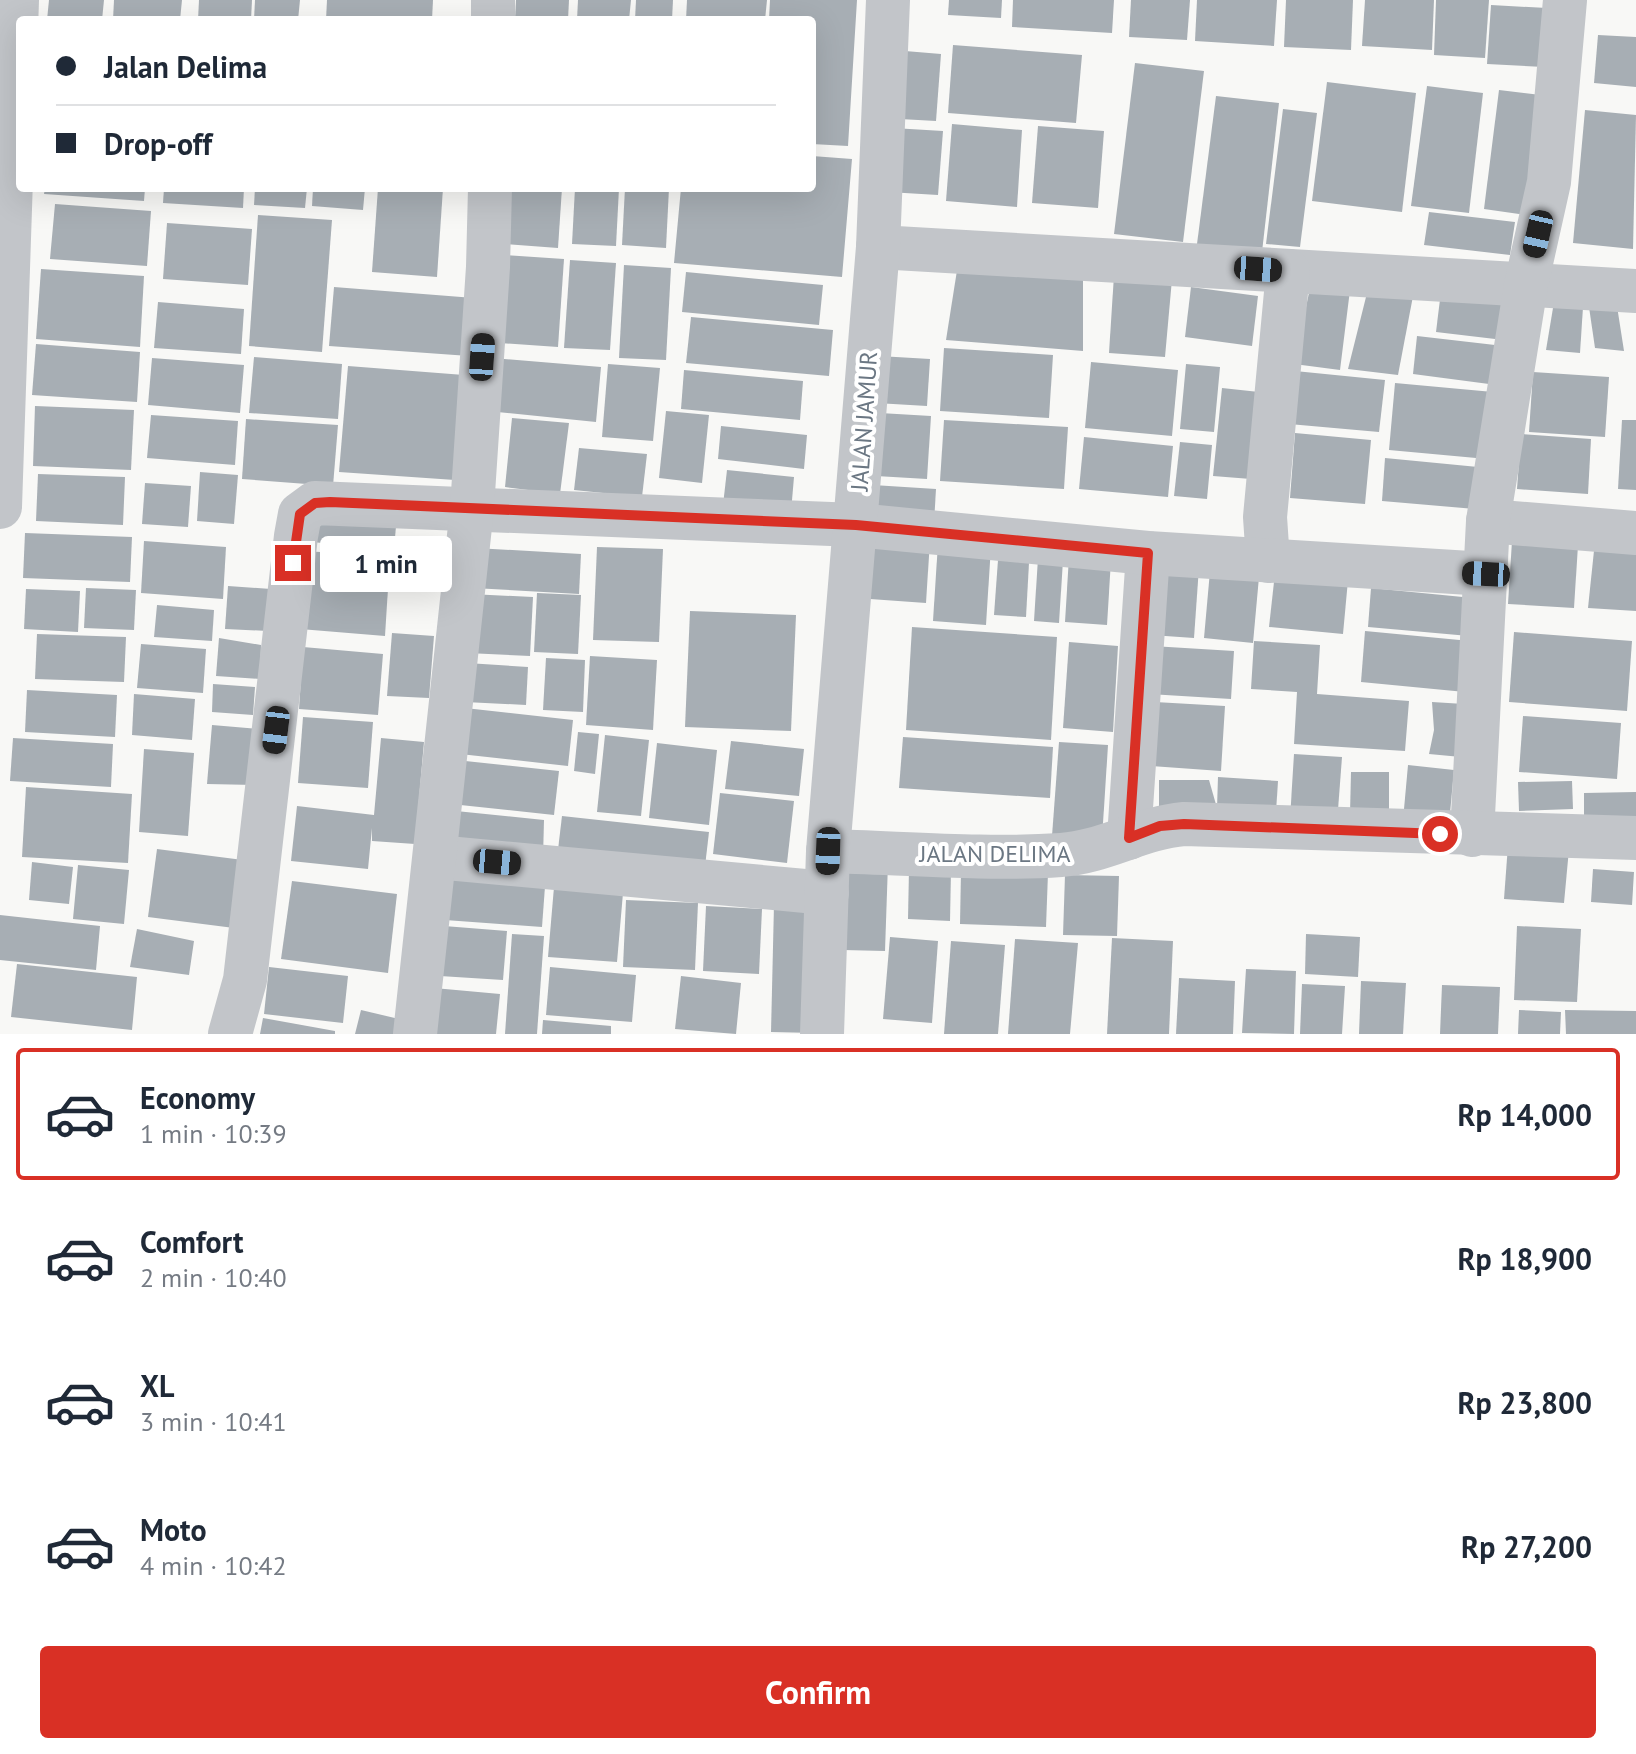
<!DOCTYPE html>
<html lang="en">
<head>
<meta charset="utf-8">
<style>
  :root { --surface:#fff; --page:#f6f6f7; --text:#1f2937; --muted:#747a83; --line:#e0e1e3; --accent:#d93025 }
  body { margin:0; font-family:"PT Sans",sans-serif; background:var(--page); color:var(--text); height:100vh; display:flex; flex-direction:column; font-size:30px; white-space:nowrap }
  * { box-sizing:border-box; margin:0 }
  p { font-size:26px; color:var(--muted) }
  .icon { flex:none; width:44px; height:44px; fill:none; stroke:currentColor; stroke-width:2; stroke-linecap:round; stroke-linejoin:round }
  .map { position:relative; height:1034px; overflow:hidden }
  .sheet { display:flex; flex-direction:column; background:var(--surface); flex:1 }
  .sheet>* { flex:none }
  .hud { position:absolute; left:16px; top:16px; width:800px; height:176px; border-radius:8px; box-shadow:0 8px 32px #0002; display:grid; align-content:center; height:176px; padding:0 40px; background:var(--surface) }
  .end { position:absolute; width:36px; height:36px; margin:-18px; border:10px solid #d93025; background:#fff; box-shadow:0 0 0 4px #fff }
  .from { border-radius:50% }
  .bubble { position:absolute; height:56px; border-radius:8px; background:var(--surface); box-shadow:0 8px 32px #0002; font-size:26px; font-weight:700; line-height:56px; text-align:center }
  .car { position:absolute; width:24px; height:48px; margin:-24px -12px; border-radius:10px; box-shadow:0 0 6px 2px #0007; background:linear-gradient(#222 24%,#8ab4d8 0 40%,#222 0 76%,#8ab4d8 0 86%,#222 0) }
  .hud b { display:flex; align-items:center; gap:28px; height:76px; font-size:30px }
  .hud b+b { border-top:2px solid var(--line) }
  .hud i { width:20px; height:20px; background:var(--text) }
  ul { padding:14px 0 0; list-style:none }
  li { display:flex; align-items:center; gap:24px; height:132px; margin:0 16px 12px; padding:0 24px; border:4px solid transparent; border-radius:8px }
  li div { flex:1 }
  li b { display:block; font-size:30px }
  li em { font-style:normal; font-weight:700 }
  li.selected { border-color:var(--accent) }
  li>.icon { width:72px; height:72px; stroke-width:1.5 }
  .action { display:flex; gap:16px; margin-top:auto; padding:16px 40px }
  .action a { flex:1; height:92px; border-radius:8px; background:var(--accent); color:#fff; font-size:32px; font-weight:700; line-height:92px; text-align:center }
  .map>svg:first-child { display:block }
</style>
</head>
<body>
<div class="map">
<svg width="1636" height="1034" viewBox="0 0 1636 1034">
  <rect width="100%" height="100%" fill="#f8f8f6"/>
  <!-- building -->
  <g fill="#a7aeb4">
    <path d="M49 0H104L102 20H47Z"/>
    <path d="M114 0H182L180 20H113Z"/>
    <path d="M199 0H252L251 20H198Z"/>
    <path d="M255 0H300L298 20H254Z"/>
    <path d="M327 0H433L432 20H326Z"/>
    <path d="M516 0H569L568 20H515Z"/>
    <path d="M578 0H631L629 20H577Z"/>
    <path d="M636 0H673L672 20H635Z"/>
    <path d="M687 0H767L765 20H686Z"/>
    <path d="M770 0H857L848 146 812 144V20H769Z"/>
    <path d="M949 0H1002L1001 18 948 15Z"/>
    <path d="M1013 0H1114L1112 33 1012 27Z"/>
    <path d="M1131 0H1190L1187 40 1129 37Z"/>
    <path d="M1197 0H1277L1274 46 1195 41Z"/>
    <path d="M1286 0H1353L1351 50 1284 47Z"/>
    <path d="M1365 0H1434L1432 50 1362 46Z"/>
    <path d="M1436 0H1489L1485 58 1434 55Z"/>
    <path d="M1491 5 1547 8 1544 67 1487 64Z"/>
    <path d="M1598 35 1636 37V87L1594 83Z"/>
    <path d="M953 45 1082 55 1076 123 948 113Z"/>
    <path d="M905 51 941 54 936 121 900 119Z"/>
    <path d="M1135 63 1204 71 1183 242 1114 234Z"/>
    <path d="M1327 82 1416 93 1402 212 1312 201Z"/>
    <path d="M1427 86 1483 93 1469 213 1411 206Z"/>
    <path d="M1499 90 1549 96 1534 216 1484 209Z"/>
    <path d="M1216 96 1279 103 1262 252 1197 244Z"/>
    <path d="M1283 109 1317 113 1300 247 1266 244Z"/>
    <path d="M1585 110 1636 115 1633 249 1573 243Z"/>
    <path d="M952 124 1022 130 1017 207 946 201Z"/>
    <path d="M1038 126 1104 131 1098 208 1032 203Z"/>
    <path d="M893 128 943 131 938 195 888 192Z"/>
    <path d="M812 156 852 159 842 277 674 263 681 188H812Z"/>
    <path d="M45 188H145L144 201 44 194Z"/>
    <path d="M164 188H244L243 208 163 203Z"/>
    <path d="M255 188H307L305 208 254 205Z"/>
    <path d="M313 188H365L363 210 312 206Z"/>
    <path d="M378 188H443L437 277 372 272Z"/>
    <path d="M508 188H562L558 248 504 244Z"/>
    <path d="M575 188H619L616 246 572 244Z"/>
    <path d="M625 188H669L666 248 622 245Z"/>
    <path d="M55 204 151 211 147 266 50 259Z"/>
    <path d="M1429 212 1515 222 1510 255 1424 245Z"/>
    <path d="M258 215 332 220 322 352 249 346Z"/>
    <path d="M167 223 252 229 248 285 163 279Z"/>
    <path d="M504 255 564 259 558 347 499 343Z"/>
    <path d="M570 260 616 263 610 350 564 348Z"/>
    <path d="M958 264 1083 272V351L946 340Z"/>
    <path d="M624 265 671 268 666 360 619 358Z"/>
    <path d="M41 269 144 276 140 347 36 339Z"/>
    <path d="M686 272 823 285 819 325 682 312Z"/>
    <path d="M1114 275 1172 279 1165 357 1109 353Z"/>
    <path d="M334 287 474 298 469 356 329 346Z"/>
    <path d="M1191 287 1258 296 1252 346 1185 337Z"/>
    <path d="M1310 288 1350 290 1340 370 1294 364Z"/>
    <path d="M1441 291 1517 300 1512 341 1436 332Z"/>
    <path d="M1367 293 1413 296 1398 375 1348 369Z"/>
    <path d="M158 302 244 309 241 354 154 348Z"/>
    <path d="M1554 302 1583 307 1580 353 1546 350Z"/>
    <path d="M1617 306 1624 351 1595 348 1589 307Z"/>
    <path d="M691 317 833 330 829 376 686 363Z"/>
    <path d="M1417 336 1495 345 1489 384 1413 374Z"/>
    <path d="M36 344 140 352 137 402 32 395Z"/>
    <path d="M944 348 1053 355 1049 418 940 411Z"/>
    <path d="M879 356 930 359 927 406 876 403Z"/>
    <path d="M254 357 342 364 338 419 249 413Z"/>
    <path d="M152 358 244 365 240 413 148 405Z"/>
    <path d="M493 358 601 367 596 422 487 411Z"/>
    <path d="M1091 362 1178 370 1172 436 1085 428Z"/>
    <path d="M608 364 660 368 653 441 602 437Z"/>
    <path d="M1186 364 1220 367 1214 432 1180 429Z"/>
    <path d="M348 366 464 375 455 480 339 472Z"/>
    <path d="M684 370 803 381 800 420 681 409Z"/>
    <path d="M1295 371 1385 380 1379 432 1289 424Z"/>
    <path d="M1533 372 1609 377 1605 437 1529 432Z"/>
    <path d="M1395 383 1493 392 1487 459 1389 450Z"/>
    <path d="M1222 388 1259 392 1251 479 1213 476Z"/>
    <path d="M35 406 134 410 131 470 33 466Z"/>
    <path d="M666 411 709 415 702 483 659 478Z"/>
    <path d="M880 413 931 416 927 479 876 476Z"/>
    <path d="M151 415 238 421 235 465 147 458Z"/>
    <path d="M512 418 569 423 560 494 505 487Z"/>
    <path d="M246 419 338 425 333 486 242 479Z"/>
    <path d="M944 420 1068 427 1064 489 940 481Z"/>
    <path d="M1622 420H1636V490L1618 489Z"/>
    <path d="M721 426 807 435 804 469 718 459Z"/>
    <path d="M1295 433 1371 440 1365 504 1290 498Z"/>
    <path d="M1521 434 1591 439 1588 494 1517 489Z"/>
    <path d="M1084 437 1173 446 1168 497 1079 489Z"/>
    <path d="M1180 442 1212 445 1207 499 1174 496Z"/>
    <path d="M579 448 647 454 642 497 574 490Z"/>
    <path d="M1385 458 1478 467 1475 509 1382 501Z"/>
    <path d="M727 470 794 477 791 512 723 505Z"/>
    <path d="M200 472 238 475 234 524 197 521Z"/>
    <path d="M38 474 125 477 123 525 36 521Z"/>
    <path d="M145 483 191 486 188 527 142 524Z"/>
    <path d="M873 485 936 489 934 523 871 519Z"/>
    <path d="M315 509 397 515 394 549 311 542Z"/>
    <path d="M25 533 132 537 130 582 23 578Z"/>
    <path d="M874 536 930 540 926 603 870 599Z"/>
    <path d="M144 541 226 547 223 599 141 593Z"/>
    <path d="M1512 541 1578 545 1574 608 1508 604Z"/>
    <path d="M1595 541 1636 544V611L1588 608Z"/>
    <path d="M938 543 991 546 986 625 933 621Z"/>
    <path d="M597 547 663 549 659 642 593 640Z"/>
    <path d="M475 548 581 554 579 594 473 588Z"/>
    <path d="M306 551 390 557 385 636 300 629Z"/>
    <path d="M404 555 445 559 442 591 402 587Z"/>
    <path d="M1069 557 1111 560 1107 625 1065 622Z"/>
    <path d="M1038 558 1063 560 1059 623 1034 621Z"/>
    <path d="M998 560 1029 563 1026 617 994 615Z"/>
    <path d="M1157 564 1199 567 1194 638 1151 635Z"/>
    <path d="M1210 571 1259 577 1253 643 1204 638Z"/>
    <path d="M1275 573 1348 580 1343 634 1269 627Z"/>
    <path d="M228 586 271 589 268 631 225 629Z"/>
    <path d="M86 588 136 590 134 630 84 628Z"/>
    <path d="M1371 588 1473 598 1469 636 1368 627Z"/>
    <path d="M26 589 80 591 78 632 24 629Z"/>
    <path d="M537 593 581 595 578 654 534 652Z"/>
    <path d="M470 594 533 597 530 656 467 653Z"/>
    <path d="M157 605 214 610 212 641 154 637Z"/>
    <path d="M690 611 796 615 791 731 685 727Z"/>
    <path d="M912 627 1057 637 1051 740 906 730Z"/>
    <path d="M1365 631 1470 641 1465 692 1361 682Z"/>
    <path d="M1514 632 1632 641 1627 711 1509 702Z"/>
    <path d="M392 633 434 636 429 698 387 696Z"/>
    <path d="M37 634 126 637 124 682 35 679Z"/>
    <path d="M219 638 261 645 260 679 216 676Z"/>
    <path d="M1254 641 1320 645 1317 694 1409 701 1405 751 1294 744 1297 692 1251 689Z"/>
    <path d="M1069 642 1118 646 1113 732 1063 728Z"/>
    <path d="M141 644 206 649 203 693 137 688Z"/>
    <path d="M1152 646 1234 651 1231 699 1149 694Z"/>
    <path d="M303 647 383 654 378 715 299 709Z"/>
    <path d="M590 656 657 660 653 730 586 725Z"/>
    <path d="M546 658 585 660 583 712 543 710Z"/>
    <path d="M467 663 528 667 526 705 465 702Z"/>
    <path d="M213 684 255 687 253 715 212 712Z"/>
    <path d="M27 690 117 695 115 737 25 732Z"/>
    <path d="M134 694 195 699 192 740 132 735Z"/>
    <path d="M1155 702 1225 706 1221 771 1151 766Z"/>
    <path d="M1432 702 1464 704 1461 757 1429 754 1434 730Z"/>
    <path d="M465 708 573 720 568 766 460 754Z"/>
    <path d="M1523 716 1621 723 1617 779 1519 772Z"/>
    <path d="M303 717 373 722 368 788 298 783Z"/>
    <path d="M212 725 260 729 255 785 207 784Z"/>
    <path d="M578 732 599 734 595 774 574 771Z"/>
    <path d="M605 735 649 740 641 816 597 812Z"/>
    <path d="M903 737 1053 747 1050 798 899 788Z"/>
    <path d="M13 738 113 744 111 787 10 781Z"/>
    <path d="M381 738 424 742 415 844 372 841V828L368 869 291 861 297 806 374 815Z"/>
    <path d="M731 741 804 749 799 796 725 789Z"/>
    <path d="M1059 742 1108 745 1102 839 1052 836Z"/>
    <path d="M657 743 717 750 709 825 649 818Z"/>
    <path d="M144 749 194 753 188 836 139 832Z"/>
    <path d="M1294 754 1342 757 1337 823 1290 819Z"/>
    <path d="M456 760 559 771 554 815 451 804Z"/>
    <path d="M1408 765 1454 770 1449 824 1403 820Z"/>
    <path d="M1351 772H1389V814H1350Z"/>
    <path d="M1218 777 1278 781 1276 812 1217 808Z"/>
    <path d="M1159 780H1209L1217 808 1159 811Z"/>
    <path d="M1572 781 1573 809 1519 811 1518 782Z"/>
    <path d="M26 787 132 794 128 863 22 857Z"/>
    <path d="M1636 792V820H1584V793Z"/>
    <path d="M720 793 794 801 787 863 713 854Z"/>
    <path d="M456 811 544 820 543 858 451 851Z"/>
    <path d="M562 816 709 832 704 875 557 858Z"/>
    <path d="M1508 845 1569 849 1564 903 1504 899Z"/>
    <path d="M157 849 243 860 234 928 148 917Z"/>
    <path d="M846 861 888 863 885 951 843 950Z"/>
    <path d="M32 862 73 867 69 904 29 900Z"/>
    <path d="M78 865 129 870 124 924 73 919Z"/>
    <path d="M449 866 546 873 542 927 445 920Z"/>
    <path d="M909 869 951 870 950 921 908 919Z"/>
    <path d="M1593 869 1634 872 1632 905 1591 902Z"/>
    <path d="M961 871 1048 873 1046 927 960 924Z"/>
    <path d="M1065 875 1119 876 1117 936 1063 935Z"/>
    <path d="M292 881 397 894 388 973 281 959Z"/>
    <path d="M554 887 623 893 617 962 548 957Z"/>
    <path d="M626 900 698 903 695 970 623 967Z"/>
    <path d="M774 904 819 906 815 1033 771 1032Z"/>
    <path d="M706 906 762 909 759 974 703 971Z"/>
    <path d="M0 915 100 926 96 970 0 960Z"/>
    <path d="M444 926 507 931 503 980 440 976Z"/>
    <path d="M1517 926 1581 929 1577 1002 1514 1000Z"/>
    <path d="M137 929 194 941 189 975 130 967Z"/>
    <path d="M512 934 544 936 537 1034H505Z"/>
    <path d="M1306 934 1360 937 1358 977 1305 974Z"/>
    <path d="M890 937 938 941 932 1023 883 1019Z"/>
    <path d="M1112 938 1173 941 1169 1034H1107Z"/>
    <path d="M1015 939 1078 943 1070 1034H1008Z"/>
    <path d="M951 941 1005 945 998 1034H944Z"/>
    <path d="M17 964 137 977 132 1030 11 1017Z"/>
    <path d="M269 967 348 976 343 1023 264 1014Z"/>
    <path d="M550 967 636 975 632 1022 546 1015Z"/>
    <path d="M1246 969 1296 971 1294 1034 1242 1033Z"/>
    <path d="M681 976 741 983 736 1034 675 1029Z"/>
    <path d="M1179 978 1235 981 1233 1034H1176Z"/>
    <path d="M1361 981 1406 983 1403 1034H1359Z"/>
    <path d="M1302 984 1345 986 1342 1034H1300Z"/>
    <path d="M1442 985 1500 987 1498 1034H1440Z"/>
    <path d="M434 988 500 994 496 1034H431Z"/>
    <path d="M361 1010 399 1019 396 1034H355Z"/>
    <path d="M1519 1010 1561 1012 1560 1034H1518Z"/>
    <path d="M1565 1010 1636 1011V1034H1566Z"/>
    <path d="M263 1018 335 1031V1034H260Z"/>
    <path d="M543 1020 611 1026V1034H542Z"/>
  </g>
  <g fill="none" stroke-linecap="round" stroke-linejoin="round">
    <!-- minor -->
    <g stroke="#c2c5c9" stroke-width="44">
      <path d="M493 20V0"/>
      <path d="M878 247 1636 291"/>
      <path d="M0 507 17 0"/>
      <path d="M1488 521 1636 533"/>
      <path d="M1268 561 1265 517 1288 271"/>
      <path d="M1472 835 1488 521 1526 285 1549 182 1565 0"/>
      <path d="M1129 838 1148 553"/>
      <path d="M828 851C905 853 984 860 1061 855 1105 852 1140 828 1184 824L1636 838"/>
      <path d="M436 857 827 893"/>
      <path d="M230 1034 245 980 296 536 300 514 315 503 856 525 1148 553 1486 574"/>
      <path d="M415 1034 472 508 488 267 490 188"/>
    </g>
    <!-- tertiary -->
    <path stroke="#c2c5c9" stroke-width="44" d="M822 1034 828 851 878 247 888 0"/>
  </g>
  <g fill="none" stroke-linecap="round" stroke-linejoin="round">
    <!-- route -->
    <path stroke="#d93025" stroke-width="10" d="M293 563 300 514 315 503 330 502 856 525 1148 553 1129 838 1160 826 1184 824 1440 834"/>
  </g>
  <g text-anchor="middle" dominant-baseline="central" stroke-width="8" stroke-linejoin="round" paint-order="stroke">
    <!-- street labels -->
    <g font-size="24" fill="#6b7783" stroke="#fff">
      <text transform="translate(864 421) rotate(-86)">JALAN JAMUR</text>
      <text x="995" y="853">JALAN DELIMA</text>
    </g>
  </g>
</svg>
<i class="end from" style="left:1440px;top:834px"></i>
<i class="end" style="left:293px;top:563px"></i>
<div class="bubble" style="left:320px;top:536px;width:132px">1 min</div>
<i class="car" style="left:1538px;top:234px;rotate:193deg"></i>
<i class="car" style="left:1258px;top:269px;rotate:94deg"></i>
<i class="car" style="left:482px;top:357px;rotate:4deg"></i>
<i class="car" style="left:1486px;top:574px;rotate:273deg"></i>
<i class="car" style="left:276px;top:730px;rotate:187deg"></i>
<i class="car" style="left:828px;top:851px;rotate:182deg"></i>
<i class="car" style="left:497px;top:862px;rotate:95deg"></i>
<div class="hud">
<b><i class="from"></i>Jalan Delima</b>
<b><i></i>Drop-off</b>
</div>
</div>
<section class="sheet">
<ul>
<li class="selected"><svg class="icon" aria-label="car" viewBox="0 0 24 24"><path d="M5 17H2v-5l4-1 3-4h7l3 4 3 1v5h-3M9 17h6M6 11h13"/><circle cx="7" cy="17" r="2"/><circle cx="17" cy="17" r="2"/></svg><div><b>Economy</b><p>1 min · 10:39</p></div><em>Rp 14,000</em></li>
<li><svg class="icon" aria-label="car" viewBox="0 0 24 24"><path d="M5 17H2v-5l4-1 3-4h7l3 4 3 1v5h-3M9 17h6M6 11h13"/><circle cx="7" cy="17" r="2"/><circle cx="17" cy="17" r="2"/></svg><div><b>Comfort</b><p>2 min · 10:40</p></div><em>Rp 18,900</em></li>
<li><svg class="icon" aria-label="car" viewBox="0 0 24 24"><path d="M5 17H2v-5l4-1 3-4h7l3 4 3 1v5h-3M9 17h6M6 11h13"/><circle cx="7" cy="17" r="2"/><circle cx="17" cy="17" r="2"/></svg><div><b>XL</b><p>3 min · 10:41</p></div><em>Rp 23,800</em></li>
<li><svg class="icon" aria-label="car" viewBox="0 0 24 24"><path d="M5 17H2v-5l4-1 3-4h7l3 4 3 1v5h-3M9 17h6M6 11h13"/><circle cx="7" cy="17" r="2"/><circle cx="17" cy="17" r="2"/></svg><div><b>Moto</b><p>4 min · 10:42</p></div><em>Rp 27,200</em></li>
</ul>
<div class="action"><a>Confirm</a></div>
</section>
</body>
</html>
